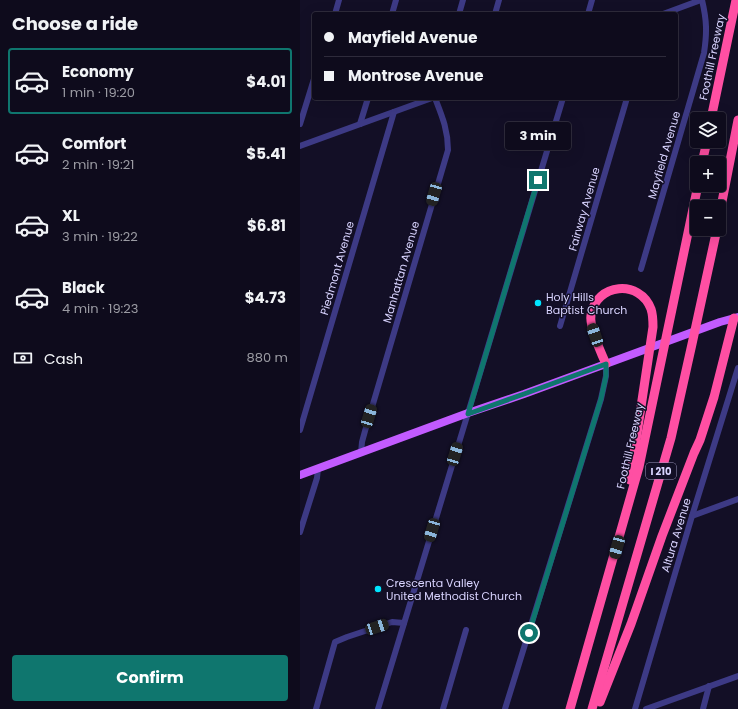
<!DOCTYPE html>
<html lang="en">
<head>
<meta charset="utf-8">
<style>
  :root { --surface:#0e0b1c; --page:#171425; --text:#f1f3f6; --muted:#9b9ba3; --line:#2e2b3b; --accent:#0f766e }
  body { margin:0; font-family:Poppins,sans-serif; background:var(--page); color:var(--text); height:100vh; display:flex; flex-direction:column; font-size:15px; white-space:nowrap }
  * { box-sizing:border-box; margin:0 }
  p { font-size:13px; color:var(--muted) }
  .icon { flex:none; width:22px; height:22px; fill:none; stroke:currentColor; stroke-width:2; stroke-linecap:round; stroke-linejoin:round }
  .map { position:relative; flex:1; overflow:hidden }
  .details { display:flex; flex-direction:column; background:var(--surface); width:300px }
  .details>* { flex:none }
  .top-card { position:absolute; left:12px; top:12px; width:366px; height:88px; border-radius:4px; box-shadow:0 4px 16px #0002,0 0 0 1px var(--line); display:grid; align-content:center; height:88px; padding:0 12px; background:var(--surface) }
  .controls { position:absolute; left:390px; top:112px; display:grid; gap:8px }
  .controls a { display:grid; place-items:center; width:36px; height:36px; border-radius:4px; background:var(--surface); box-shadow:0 4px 16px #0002,0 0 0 1px var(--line); font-size:20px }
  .end { position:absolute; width:18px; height:18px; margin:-9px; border:5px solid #0f766e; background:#fff; box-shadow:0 0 0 2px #fff }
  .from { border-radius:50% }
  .bubble { position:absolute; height:28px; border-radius:4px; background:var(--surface); box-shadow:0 4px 16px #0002,0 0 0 1px var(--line); font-size:13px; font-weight:700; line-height:28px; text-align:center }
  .car { position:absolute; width:12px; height:24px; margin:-12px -6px; border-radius:5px; box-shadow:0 0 3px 1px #0007; background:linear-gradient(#222 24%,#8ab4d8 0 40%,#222 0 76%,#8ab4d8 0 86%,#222 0) }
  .top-card b { display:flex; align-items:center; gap:14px; height:38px; font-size:15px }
  .top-card b+b { border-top:1px solid var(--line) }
  .top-card i { width:10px; height:10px; background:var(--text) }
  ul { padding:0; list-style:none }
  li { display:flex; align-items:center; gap:12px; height:66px; margin:0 8px 6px; padding:0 4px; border:2px solid transparent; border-radius:4px }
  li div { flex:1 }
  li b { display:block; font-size:15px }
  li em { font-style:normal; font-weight:700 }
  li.current { border-color:var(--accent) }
  li>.icon { width:36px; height:36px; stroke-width:1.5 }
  h2 { padding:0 12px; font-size:18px; line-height:48px }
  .pay { display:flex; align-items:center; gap:10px; height:44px; padding:0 12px; font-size:15px }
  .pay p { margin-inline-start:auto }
  .primary-button { display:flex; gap:8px; margin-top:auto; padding:8px 12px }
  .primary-button a { flex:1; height:46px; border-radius:4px; background:var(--accent); color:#fff; font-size:16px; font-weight:700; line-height:46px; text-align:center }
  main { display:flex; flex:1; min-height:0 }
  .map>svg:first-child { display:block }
</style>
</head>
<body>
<main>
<section class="details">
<h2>Choose a ride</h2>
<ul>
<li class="current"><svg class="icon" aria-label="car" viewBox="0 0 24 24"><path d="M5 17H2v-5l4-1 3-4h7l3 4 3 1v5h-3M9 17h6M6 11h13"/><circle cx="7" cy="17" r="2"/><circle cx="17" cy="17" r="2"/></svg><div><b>Economy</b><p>1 min · 19:20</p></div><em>$4.01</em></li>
<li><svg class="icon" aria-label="car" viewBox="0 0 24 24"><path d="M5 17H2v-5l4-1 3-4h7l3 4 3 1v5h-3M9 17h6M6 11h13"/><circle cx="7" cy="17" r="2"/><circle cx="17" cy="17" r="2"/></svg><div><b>Comfort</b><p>2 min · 19:21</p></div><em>$5.41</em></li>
<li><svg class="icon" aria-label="car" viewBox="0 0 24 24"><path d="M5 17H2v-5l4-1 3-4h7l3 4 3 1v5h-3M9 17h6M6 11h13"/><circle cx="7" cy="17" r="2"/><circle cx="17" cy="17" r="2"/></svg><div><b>XL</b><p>3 min · 19:22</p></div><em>$6.81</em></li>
<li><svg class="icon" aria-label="car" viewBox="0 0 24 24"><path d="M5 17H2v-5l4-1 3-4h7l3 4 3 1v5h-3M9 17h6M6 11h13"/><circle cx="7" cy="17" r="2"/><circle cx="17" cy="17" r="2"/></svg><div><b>Black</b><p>4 min · 19:23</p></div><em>$4.73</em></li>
</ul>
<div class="pay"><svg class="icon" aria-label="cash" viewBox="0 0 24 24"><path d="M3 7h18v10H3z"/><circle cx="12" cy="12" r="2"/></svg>Cash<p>880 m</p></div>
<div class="primary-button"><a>Confirm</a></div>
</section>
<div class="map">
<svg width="438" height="709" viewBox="0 0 438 709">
  <rect width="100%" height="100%" fill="#130f26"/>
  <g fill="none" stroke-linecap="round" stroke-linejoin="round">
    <!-- minor -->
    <g stroke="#3d3a85" stroke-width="6">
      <path d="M35 14 39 0"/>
      <path d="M92 14 96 0"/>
      <path d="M159 14 163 0"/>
      <path d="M195 14 199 0"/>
      <path d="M288 14 292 0"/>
      <path d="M363 14 401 0"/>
      <path d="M0 124 14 79"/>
      <path d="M60 124 68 98"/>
      <path d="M0 146 132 98"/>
      <path d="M341 269 404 53C407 33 407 21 402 0"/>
      <path d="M260 326 327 98"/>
      <path d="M0 430 94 112"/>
      <path d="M61 453 62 442 65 431 148 150C148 130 142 116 135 98"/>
      <path d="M392 516 438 499"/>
      <path d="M0 532 17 478 18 468"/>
      <path d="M16 709 35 642 47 637 92 622 104 623"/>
      <path d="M78 709 168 413 263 98"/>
      <path d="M143 709 166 630"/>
      <path d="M205 709 301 399 306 376V364"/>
      <path d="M335 709 392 516 438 368"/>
      <path d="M346 709 438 676"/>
      <path d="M403 709 409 686"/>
    </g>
    <!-- major -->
    <path stroke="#c25bff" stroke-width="8" d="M0 475 168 413 224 394 420 322 438 317"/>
    <!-- highway -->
    <g stroke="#ff4fa3" stroke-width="9">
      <path d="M411 119 436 0"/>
      <path d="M402 163 407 141"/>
      <path d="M419 217 438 120"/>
      <path d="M306 364C301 353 289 326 291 315 296 283 340 279 351 309 353 315 353 320 353 327L330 480"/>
      <path d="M300 702 331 624 362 536 394 453 400 440 414 397 434 318"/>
      <path d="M270 709 339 467 398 185"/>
      <path d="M292 709 371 438 392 344 417 229"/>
    </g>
  </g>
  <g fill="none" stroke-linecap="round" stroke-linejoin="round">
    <!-- route -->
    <path stroke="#0f766e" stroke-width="5" d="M229 633 301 399 306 376V364L224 394 168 414 238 180"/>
  </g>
  <!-- markers -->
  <g fill="#00e5ff" stroke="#130f26" stroke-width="1.5">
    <circle cx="238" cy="303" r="4"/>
    <circle cx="78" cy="589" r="4"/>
  </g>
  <g text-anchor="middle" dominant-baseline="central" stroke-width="3" stroke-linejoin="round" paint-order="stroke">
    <!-- shield labels -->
    <rect fill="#130f26" stroke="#9e99be" stroke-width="1" x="346" y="463" width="30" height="16" rx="3"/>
    <g font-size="10" font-weight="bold" fill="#d9d4ff">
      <text x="361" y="471">I 210</text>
    </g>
    <!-- street labels -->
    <g font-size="11" fill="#d9d4ff" stroke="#130f26">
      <text transform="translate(412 57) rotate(-78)">Foothill Freeway</text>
      <text transform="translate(364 155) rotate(-74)">Mayfield Avenue</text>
      <text transform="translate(284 209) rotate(-74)">Fairway Avenue</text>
      <text transform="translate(37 268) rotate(-74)">Piedmont Avenue</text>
      <text transform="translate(101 272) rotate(-74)">Manhattan Avenue</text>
      <text transform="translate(330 446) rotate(-77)">Foothill Freeway</text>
      <text transform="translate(376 535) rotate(-73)">Altura Avenue</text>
    </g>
    <!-- poi labels -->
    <g font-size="11" fill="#d9d4ff" stroke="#130f26" text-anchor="start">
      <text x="246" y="297">Holy Hills<tspan x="246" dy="13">Baptist Church</tspan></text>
      <text x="86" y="583">Crescenta Valley<tspan x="86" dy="13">United Methodist Church</tspan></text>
    </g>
  </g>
</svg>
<div class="controls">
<a><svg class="icon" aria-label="layers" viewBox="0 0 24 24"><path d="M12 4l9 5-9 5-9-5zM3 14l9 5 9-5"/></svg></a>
<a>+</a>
<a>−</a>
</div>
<i class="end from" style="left:229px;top:633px"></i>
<i class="end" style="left:238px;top:180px"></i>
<div class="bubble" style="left:205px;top:122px;width:66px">3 min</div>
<i class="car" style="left:134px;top:194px;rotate:196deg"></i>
<i class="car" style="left:295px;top:335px;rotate:341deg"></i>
<i class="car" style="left:69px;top:416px;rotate:17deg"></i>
<i class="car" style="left:155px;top:454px;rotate:17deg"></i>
<i class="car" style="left:132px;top:530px;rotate:197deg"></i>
<i class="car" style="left:317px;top:547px;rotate:196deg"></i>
<i class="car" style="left:77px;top:627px;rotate:72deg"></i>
<div class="top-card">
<b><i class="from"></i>Mayfield Avenue</b>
<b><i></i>Montrose Avenue</b>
</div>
</div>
</main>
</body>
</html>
